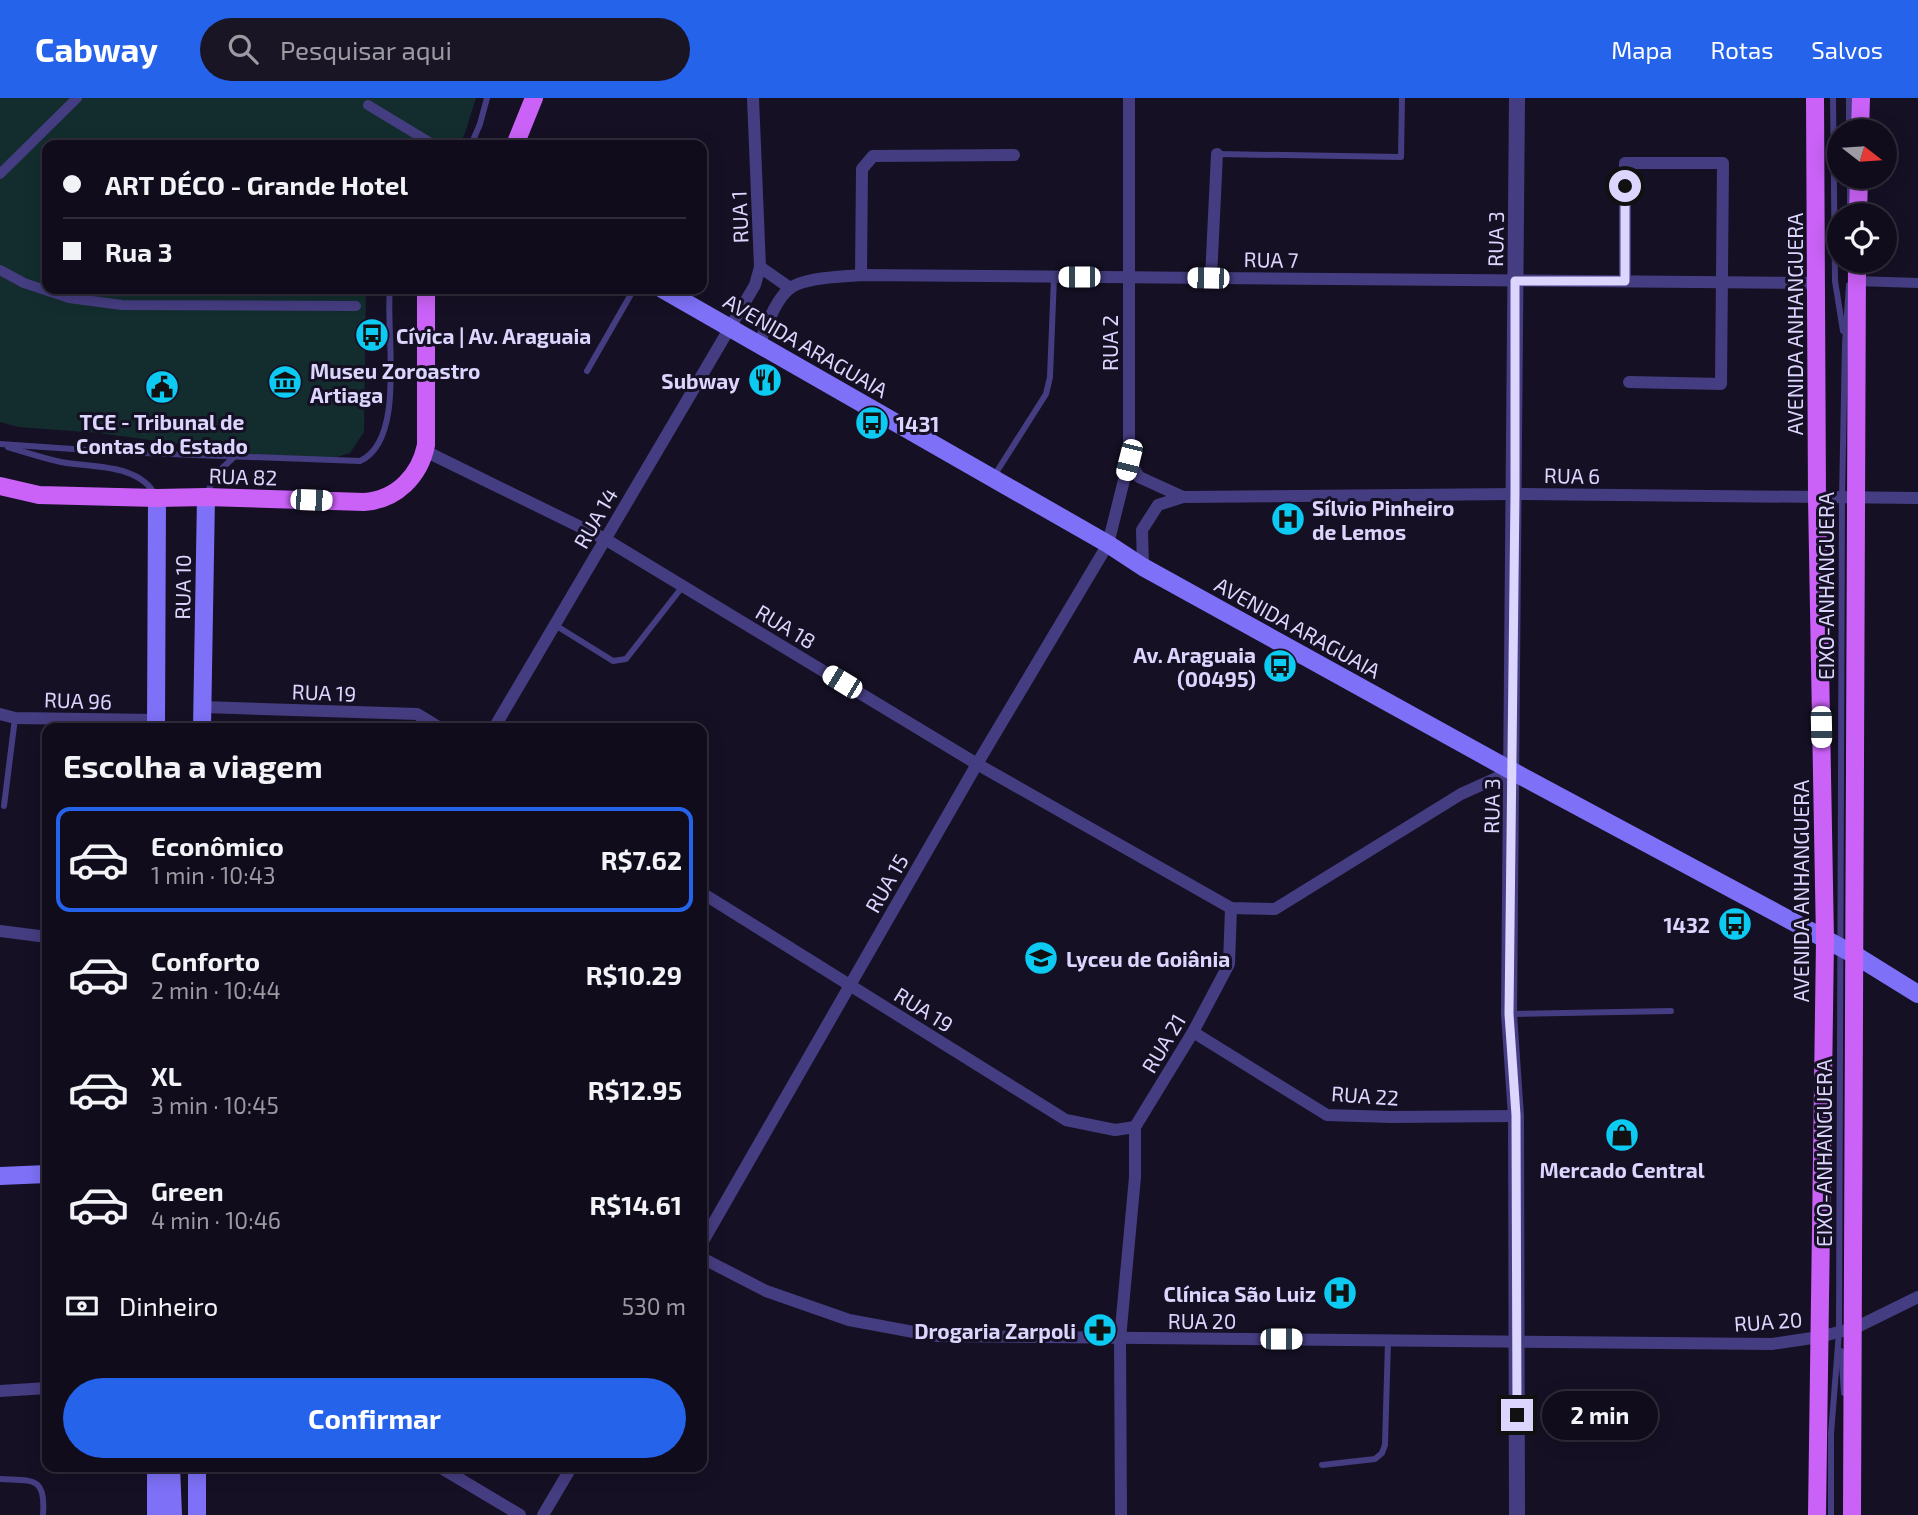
<!DOCTYPE html>
<html lang="pt">
<head>
<meta charset="utf-8">
<style>
  :root { --surface:#100c1b; --page:#191524; --text:#f1f3f6; --muted:#9c9ba3; --line:#302c3a; --accent:#2563eb }
  body { margin:0; font-family:"Exo 2",sans-serif; background:var(--page); color:var(--text); height:100vh; display:flex; flex-direction:column; font-size:26px; white-space:nowrap }
  * { box-sizing:border-box; margin:0 }
  p { font-size:23px; color:var(--muted) }
  .icon { flex:none; width:38px; height:38px; fill:none; stroke:currentColor; stroke-width:2; stroke-linecap:round; stroke-linejoin:round }
  .map { position:relative; flex:1; overflow:hidden }
  .sheet { position:absolute; left:42px; top:625px; width:665px; height:749px; display:flex; flex-direction:column; background:var(--surface); border-radius:14px; box-shadow:0 4px 18px #0003,0 0 0 2px var(--line) }
  .sheet>* { flex:none }
  .guide { position:absolute; left:42px; top:42px; width:665px; height:154px; border-radius:14px; box-shadow:0 4px 18px #0003,0 0 0 2px var(--line); display:grid; align-content:center; height:154px; padding:0 21px; background:var(--surface) }
  .needle { width:46px; rotate:107deg }
  .tools { position:absolute; left:1827px; top:21px; display:grid; gap:14px }
  .tools a { display:grid; place-items:center; width:70px; height:70px; border-radius:50%; background:var(--surface); box-shadow:0 4px 18px #0003,0 0 0 2px var(--line); font-size:35px }
  .end { position:absolute; width:32px; height:32px; margin:-16px; border:9px solid #dcd5fd; background:#111; box-shadow:0 0 0 4px #111 }
  .from { border-radius:50% }
  .bubble { position:absolute; height:49px; border-radius:24px; background:var(--surface); box-shadow:0 4px 18px #0003,0 0 0 2px var(--line); font-size:23px; font-weight:700; line-height:49px; text-align:center }
  .car { position:absolute; width:21px; height:42px; margin:-21px -10px; border-radius:9px; box-shadow:0 0 5px 2px #0007; background:linear-gradient(#fff 24%,#345 0 40%,#fff 0 76%,#345 0 86%,#fff 0) }
  .guide b { display:flex; align-items:center; gap:24px; height:66px; font-size:26px }
  .guide b+b { border-top:2px solid var(--line) }
  .guide i { width:18px; height:18px; background:var(--text) }
  ul { padding:0; list-style:none }
  li { display:flex; align-items:center; gap:21px; height:105px; margin:0 14px 10px; padding:0 7px; border:4px solid transparent; border-radius:14px }
  li div { flex:1 }
  li b { display:block; font-size:26px }
  li em { font-style:normal; font-weight:700 }
  li.selected { border-color:var(--accent) }
  li>.icon { width:63px; height:63px; stroke-width:1.5 }
  h2 { padding:0 21px; font-size:32px; line-height:84px }
  .pay { display:flex; align-items:center; gap:18px; height:77px; padding:0 21px; font-size:26px }
  .pay p { margin-inline-start:auto }
  .cta { display:flex; gap:14px; margin-top:auto; padding:14px 21px }
  .cta a { flex:1; height:80px; border-radius:42px; background:var(--accent); color:#fff; font-size:28px; font-weight:700; line-height:80px; text-align:center }
  header { display:flex; align-items:center; gap:42px; box-sizing:border-box; height:98px; padding:0 35px; background:var(--accent); color:#fff }
  header strong { font-size:33px }
  nav { display:flex; gap:38px; margin-inline-start:auto; font-size:24px }
  .search { width:490px; height:63px; background:var(--page); display:flex; align-items:center; gap:18px; box-sizing:border-box; padding:0 24px; border-radius:38px; color:var(--muted); font-size:26px }
  .map>svg:first-child { display:block }
</style>
</head>
<body>
<header>
<strong>Cabway</strong>
<div class="search"><svg class="icon" aria-label="search" viewBox="0 0 24 24"><circle cx="10" cy="10" r="6"/><path d="M15 15l6 6"/></svg>Pesquisar aqui</div>
<nav><a>Mapa</a><a>Rotas</a><a>Salvos</a></nav>
</header>
<div class="map">
<svg width="1918" height="1417" viewBox="0 0 1918 1417">
  <rect width="100%" height="100%" fill="#151024"/>
  <!-- green -->
  <path fill="#132d2e" d="M0 0H476L464 38 456 47H47V191H366L364 334 350 355 337 359H234L208 350 99 335 18 329 0 324Z"/>
  <g fill="none" stroke-linecap="round" stroke-linejoin="round">
    <!-- service -->
    <g stroke="#453d81" stroke-width="6">
      <path d="M1833 0 1835 183 1843 233"/>
      <path d="M1849 0V33"/>
      <path d="M471 47 480 26 487 0"/>
      <path d="M1217 56 1401 59 1402 0"/>
      <path d="M1850 79V108"/>
      <path d="M587 273 634 191"/>
      <path d="M0 346 116 354 360 363C407 342 385 233 390 191"/>
      <path d="M8 349C25 354 43 360 61 364 92 370 139 365 156 398"/>
      <path d="M994 378 1046 296 1050 279 1054 179"/>
      <path d="M206 397 217 375 234 359"/>
      <path d="M555 527 613 563 626 561 683 488"/>
      <path d="M4 708 15 620"/>
      <path d="M1511 916 1671 913"/>
      <path d="M1841 1253 1844 1295"/>
      <path d="M1322 1367 1375 1361 1382 1355 1385 1347 1388 1243"/>
      <path d="M0 1381C33 1383 46 1378 43 1417"/>
      <path d="M1831 1417V1336L1839 1234 1842 400 1845 246 1849 187"/>
    </g>
    <!-- pedestrian -->
    <g stroke="#453d81" stroke-width="10">
      <path d="M368 7 434 47"/>
      <path d="M0 76 77 0"/>
      <path d="M0 172 24 185 69 200 122 207 356 208"/>
      <path d="M1856 183 1918 185"/>
    </g>
    <!-- minor -->
    <g stroke="#453d81" stroke-width="12">
      <path d="M760 169 790 190"/>
      <path d="M861 177 862 71 873 58 1014 57"/>
      <path d="M1211 180 1217 56"/>
      <path d="M1625 183V65H1723L1721 286 1629 284"/>
      <path d="M759 246C767 228 774 204 789 191 804 179 842 179 861 177L1817 185"/>
      <path d="M425 353 605 441 977 666 1231 810 1275 811 1461 696 1512 673"/>
      <path d="M1129 362 1139 379 1183 399"/>
      <path d="M1143 469 1142 432 1158 407 1183 399 1515 396 1918 400"/>
      <path d="M203 609 417 616 440 630"/>
      <path d="M0 616 15 620 156 622"/>
      <path d="M494 630 755 187 760 169 753 0"/>
      <path d="M702 795 1066 1022 1115 1032 1135 1029"/>
      <path d="M0 833 47 839"/>
      <path d="M1193 934 1327 1017 1391 1019 1516 1018"/>
      <path d="M702 1145 977 666 1108 446 1129 362V0"/>
      <path d="M702 1160 766 1193 849 1222 935 1238 1772 1246 1819 1239 1855 1230 1918 1199"/>
      <path d="M0 1293 47 1290"/>
      <path d="M438 1368 520 1417"/>
      <path d="M543 1417 572 1368"/>
      <path d="M1121 1417 1120 1241 1135 1079V1029L1193 934 1229 866 1231 810"/>
    </g>
    <!-- tertiary -->
    <path stroke="#453d81" stroke-width="16" d="M1517 1417 1516 1018 1509 916 1517 0"/>
    <!-- secondary -->
    <g stroke="#7e71f8" stroke-width="18">
      <path d="M662 191 1108 446 1143 469 1512 673 1855 857 1918 896"/>
      <path d="M156 630 157 400"/>
      <path d="M202 630 206 399"/>
      <path d="M0 1078 47 1076"/>
      <path d="M171 1368 173 1417"/>
      <path d="M197 1368V1417"/>
      <path d="M156 1417V1368"/>
    </g>
    <!-- primary -->
    <g stroke="#ca62f7" stroke-width="18">
      <path d="M1815 0 1817 400 1825 842 1817 1417"/>
      <path d="M1860 33 1861 0"/>
      <path d="M515 47 534 0"/>
      <path d="M1858 117 1859 79"/>
      <path d="M0 388 39 397 157 400 206 399 364 404C397 402 420 377 426 347V191"/>
      <path d="M1852 1417 1857 163"/>
    </g>
  </g>
  <g fill="none" stroke-linecap="round" stroke-linejoin="round">
    <!-- route -->
    <path stroke="#dcd5fd" stroke-width="9" d="M1517 1317 1516 1017 1509 916 1515 396V183H1625V88"/>
  </g>
  <!-- icons -->
  <defs>
    <g id="bus-disc" transform="scale(1.75)"><circle r="9.5" fill="#0ccaf2" stroke="#151024"/><path d="M-5-6H5V4H4V6H2V4H-2V6H-4V4H-5ZM-3.5-4V0h7V-4ZM-3.5 1.2v1.5H-2V1.2ZM2 1.2v1.5H3.5V1.2Z" fill="#111"/></g>
    <g id="restaurant-disc" transform="scale(1.75)"><circle r="9.5" fill="#0ccaf2" stroke="#151024"/><path d="M-5-6h1v4h1v-4h1v4h1v-4h1v5L-1.5 .5V6h-2V.5L-5-1ZM5-6V6H3V1.5H1.5Q1.5-4 5-6Z" fill="#111"/></g>
    <g id="museum-disc" transform="scale(1.75)"><circle r="9.5" fill="#0ccaf2" stroke="#151024"/><path d="M0-6L6-3V-2H-6V-3ZM-5-1h2V3h-2ZM-1-1h2V3h-2ZM3-1h2V3H3ZM-6 4H6V6H-6Z" fill="#111"/></g>
    <g id="civic-disc" transform="scale(1.75)"><circle r="9.5" fill="#0ccaf2" stroke="#151024"/><path d="M-.6-6.5H3V-4.5H.6V-3L4-1V1h2V6H-6V1h2V-1L-.6-3ZM-1.2 2.5V6h2.4V2.5Z" fill="#111"/></g>
    <g id="hospital-disc" transform="scale(1.75)"><circle r="9.5" fill="#0ccaf2" stroke="#151024"/><path d="M-5-5h3v3.5h4V-5h3V5h-3V1.5h-4V5h-3Z" fill="#111"/></g>
    <g id="school-disc" transform="scale(1.75)"><circle r="9.5" fill="#0ccaf2" stroke="#151024"/><path d="M0-5L7-2L0 1L-7-2ZM-4 1L0 2.5L4 1V4Q0 6-4 4Z" fill="#111"/></g>
    <g id="shop-disc" transform="scale(1.75)"><circle r="9.5" fill="#0ccaf2" stroke="#151024"/><path d="M-5-2.5h2.3a2.7 3.5 0 0 1 5.4 0H5L5.5 6h-11ZM-1.5-2.5h3a1.5 2.3 0 0 0-3 0Z" fill="#111"/></g>
    <g id="pharmacy-disc" transform="scale(1.75)"><circle r="9.5" fill="#0ccaf2" stroke="#151024"/><path d="M-2-6h4v4h4v4h-4v4h-4v-4h-4v-4h4Z" fill="#111"/></g>
  </defs>
  <g fill-rule="evenodd">
    <use href="#bus-disc" x="372" y="237"/>
    <use href="#restaurant-disc" x="765" y="282"/>
    <use href="#museum-disc" x="285" y="284"/>
    <use href="#civic-disc" x="162" y="289"/>
    <use href="#bus-disc" x="872" y="325"/>
    <use href="#hospital-disc" x="1288" y="421"/>
    <use href="#bus-disc" x="1280" y="568"/>
    <use href="#bus-disc" x="1735" y="826"/>
    <use href="#school-disc" x="1041" y="860"/>
    <use href="#shop-disc" x="1622" y="1037"/>
    <use href="#hospital-disc" x="1340" y="1195"/>
    <use href="#pharmacy-disc" x="1100" y="1232"/>
  </g>
  <g text-anchor="middle" dominant-baseline="central" stroke-width="6" stroke-linejoin="round" paint-order="stroke">
    <!-- street labels -->
    <g font-size="21" fill="#dcd5fd" stroke="#151024">
      <text transform="translate(739 119) rotate(-92)">RUA 1</text>
      <text transform="translate(1495 141) rotate(-89)">RUA 3</text>
      <text transform="translate(1271 161) rotate(1)">RUA 7</text>
      <text transform="translate(1794 226) rotate(-90)">AVENIDA ANHANGUERA</text>
      <text transform="translate(1109 245) rotate(-90)">RUA 2</text>
      <text transform="translate(806 247) rotate(30)">AVENIDA ARAGUAIA</text>
      <text transform="translate(1572 377) rotate(1)">RUA 6</text>
      <text transform="translate(243 378) rotate(2)">RUA 82</text>
      <text transform="translate(595 420) rotate(-60)">RUA 14</text>
      <text transform="translate(1825 488) rotate(-90)">EIXO-ANHANGUERA</text>
      <text transform="translate(182 489) rotate(-89)">RUA 10</text>
      <text transform="translate(786 528) rotate(31)">RUA 18</text>
      <text transform="translate(1298 529) rotate(29)">AVENIDA ARAGUAIA</text>
      <text transform="translate(324 594) rotate(2)">RUA 19</text>
      <text transform="translate(78 602) rotate(2)">RUA 96</text>
      <text transform="translate(1491 708) rotate(-89)">RUA 3</text>
      <text transform="translate(886 785) rotate(-60)">RUA 15</text>
      <text transform="translate(1800 793) rotate(-90)">AVENIDA ANHANGUERA</text>
      <text transform="translate(924 911) rotate(32)">RUA 19</text>
      <text transform="translate(1163 945) rotate(-59)">RUA 21</text>
      <text transform="translate(1365 997) rotate(4)">RUA 22</text>
      <text transform="translate(1823 1055) rotate(-90)">EIXO-ANHANGUERA</text>
      <text x="1202" y="1222">RUA 20</text>
      <text transform="translate(1768 1223) rotate(-4)">RUA 20</text>
    </g>
    <!-- poi labels -->
    <g font-size="21" font-weight="bold" fill="#dcd5fd" stroke="#151024" text-anchor="start">
      <text x="396" y="237">Cívica | Av. Araguaia</text>
      <text x="310" y="272">Museu Zoroastro<tspan x="310" dy="24">Artiaga</tspan></text>
      <text x="740" y="282" text-anchor="end">Subway</text>
      <text x="162" y="323" text-anchor="middle">TCE - Tribunal de<tspan x="162" dy="24">Contas do Estado</tspan></text>
      <text x="896" y="325">1431</text>
      <text x="1312" y="409">Sílvio Pinheiro<tspan x="1312" dy="24">de Lemos</tspan></text>
      <text x="1256" y="556" text-anchor="end">Av. Araguaia<tspan x="1256" dy="24">(00495)</tspan></text>
      <text x="1710" y="826" text-anchor="end">1432</text>
      <text x="1066" y="860">Lyceu de Goiânia</text>
      <text x="1622" y="1071" text-anchor="middle">Mercado Central</text>
      <text x="1316" y="1195" text-anchor="end">Clínica São Luiz</text>
      <text x="1076" y="1232" text-anchor="end">Drogaria Zarpoli</text>
    </g>
  </g>
</svg>
<div class="tools">
<a><svg class="needle" viewBox="-14 -14 28 28"><path d="M0-13l5 13h-10z" fill="#e53935"/><path d="M0 13l5-13h-10z" fill="#9c9ba3"/></svg></a>
<a><svg class="icon" aria-label="locate" viewBox="0 0 24 24"><circle cx="12" cy="12" r="6"/><path d="M12 2v4M12 18v4M2 12h4M18 12h4"/></svg></a>
</div>
<i class="end from" style="left:1625px;top:88px"></i>
<i class="end" style="left:1517px;top:1317px"></i>
<div class="bubble" style="left:1542px;top:1293px;width:116px">2 min</div>
<i class="car" style="left:1079px;top:179px;rotate:270deg"></i>
<i class="car" style="left:1208px;top:180px;rotate:271deg"></i>
<i class="car" style="left:1129px;top:362px;rotate:194deg"></i>
<i class="car" style="left:311px;top:402px;rotate:92deg"></i>
<i class="car" style="left:842px;top:584px;rotate:301deg"></i>
<i class="car" style="left:1821px;top:629px;rotate:179deg"></i>
<i class="car" style="left:1281px;top:1241px;rotate:90deg"></i>
<div class="guide">
<b><i class="from"></i>ART DÉCO - Grande Hotel</b>
<b><i></i>Rua 3</b>
</div>
<section class="sheet">
<h2>Escolha a viagem</h2>
<ul>
<li class="selected"><svg class="icon" aria-label="car" viewBox="0 0 24 24"><path d="M5 17H2v-5l4-1 3-4h7l3 4 3 1v5h-3M9 17h6M6 11h13"/><circle cx="7" cy="17" r="2"/><circle cx="17" cy="17" r="2"/></svg><div><b>Econômico</b><p>1 min · 10:43</p></div><em>R$7.62</em></li>
<li><svg class="icon" aria-label="car" viewBox="0 0 24 24"><path d="M5 17H2v-5l4-1 3-4h7l3 4 3 1v5h-3M9 17h6M6 11h13"/><circle cx="7" cy="17" r="2"/><circle cx="17" cy="17" r="2"/></svg><div><b>Conforto</b><p>2 min · 10:44</p></div><em>R$10.29</em></li>
<li><svg class="icon" aria-label="car" viewBox="0 0 24 24"><path d="M5 17H2v-5l4-1 3-4h7l3 4 3 1v5h-3M9 17h6M6 11h13"/><circle cx="7" cy="17" r="2"/><circle cx="17" cy="17" r="2"/></svg><div><b>XL</b><p>3 min · 10:45</p></div><em>R$12.95</em></li>
<li><svg class="icon" aria-label="car" viewBox="0 0 24 24"><path d="M5 17H2v-5l4-1 3-4h7l3 4 3 1v5h-3M9 17h6M6 11h13"/><circle cx="7" cy="17" r="2"/><circle cx="17" cy="17" r="2"/></svg><div><b>Green</b><p>4 min · 10:46</p></div><em>R$14.61</em></li>
</ul>
<div class="pay"><svg class="icon" aria-label="cash" viewBox="0 0 24 24"><path d="M3 7h18v10H3z"/><circle cx="12" cy="12" r="2"/></svg>Dinheiro<p>530 m</p></div>
<div class="cta"><a>Confirmar</a></div>
</section>
</div>
</body>
</html>
